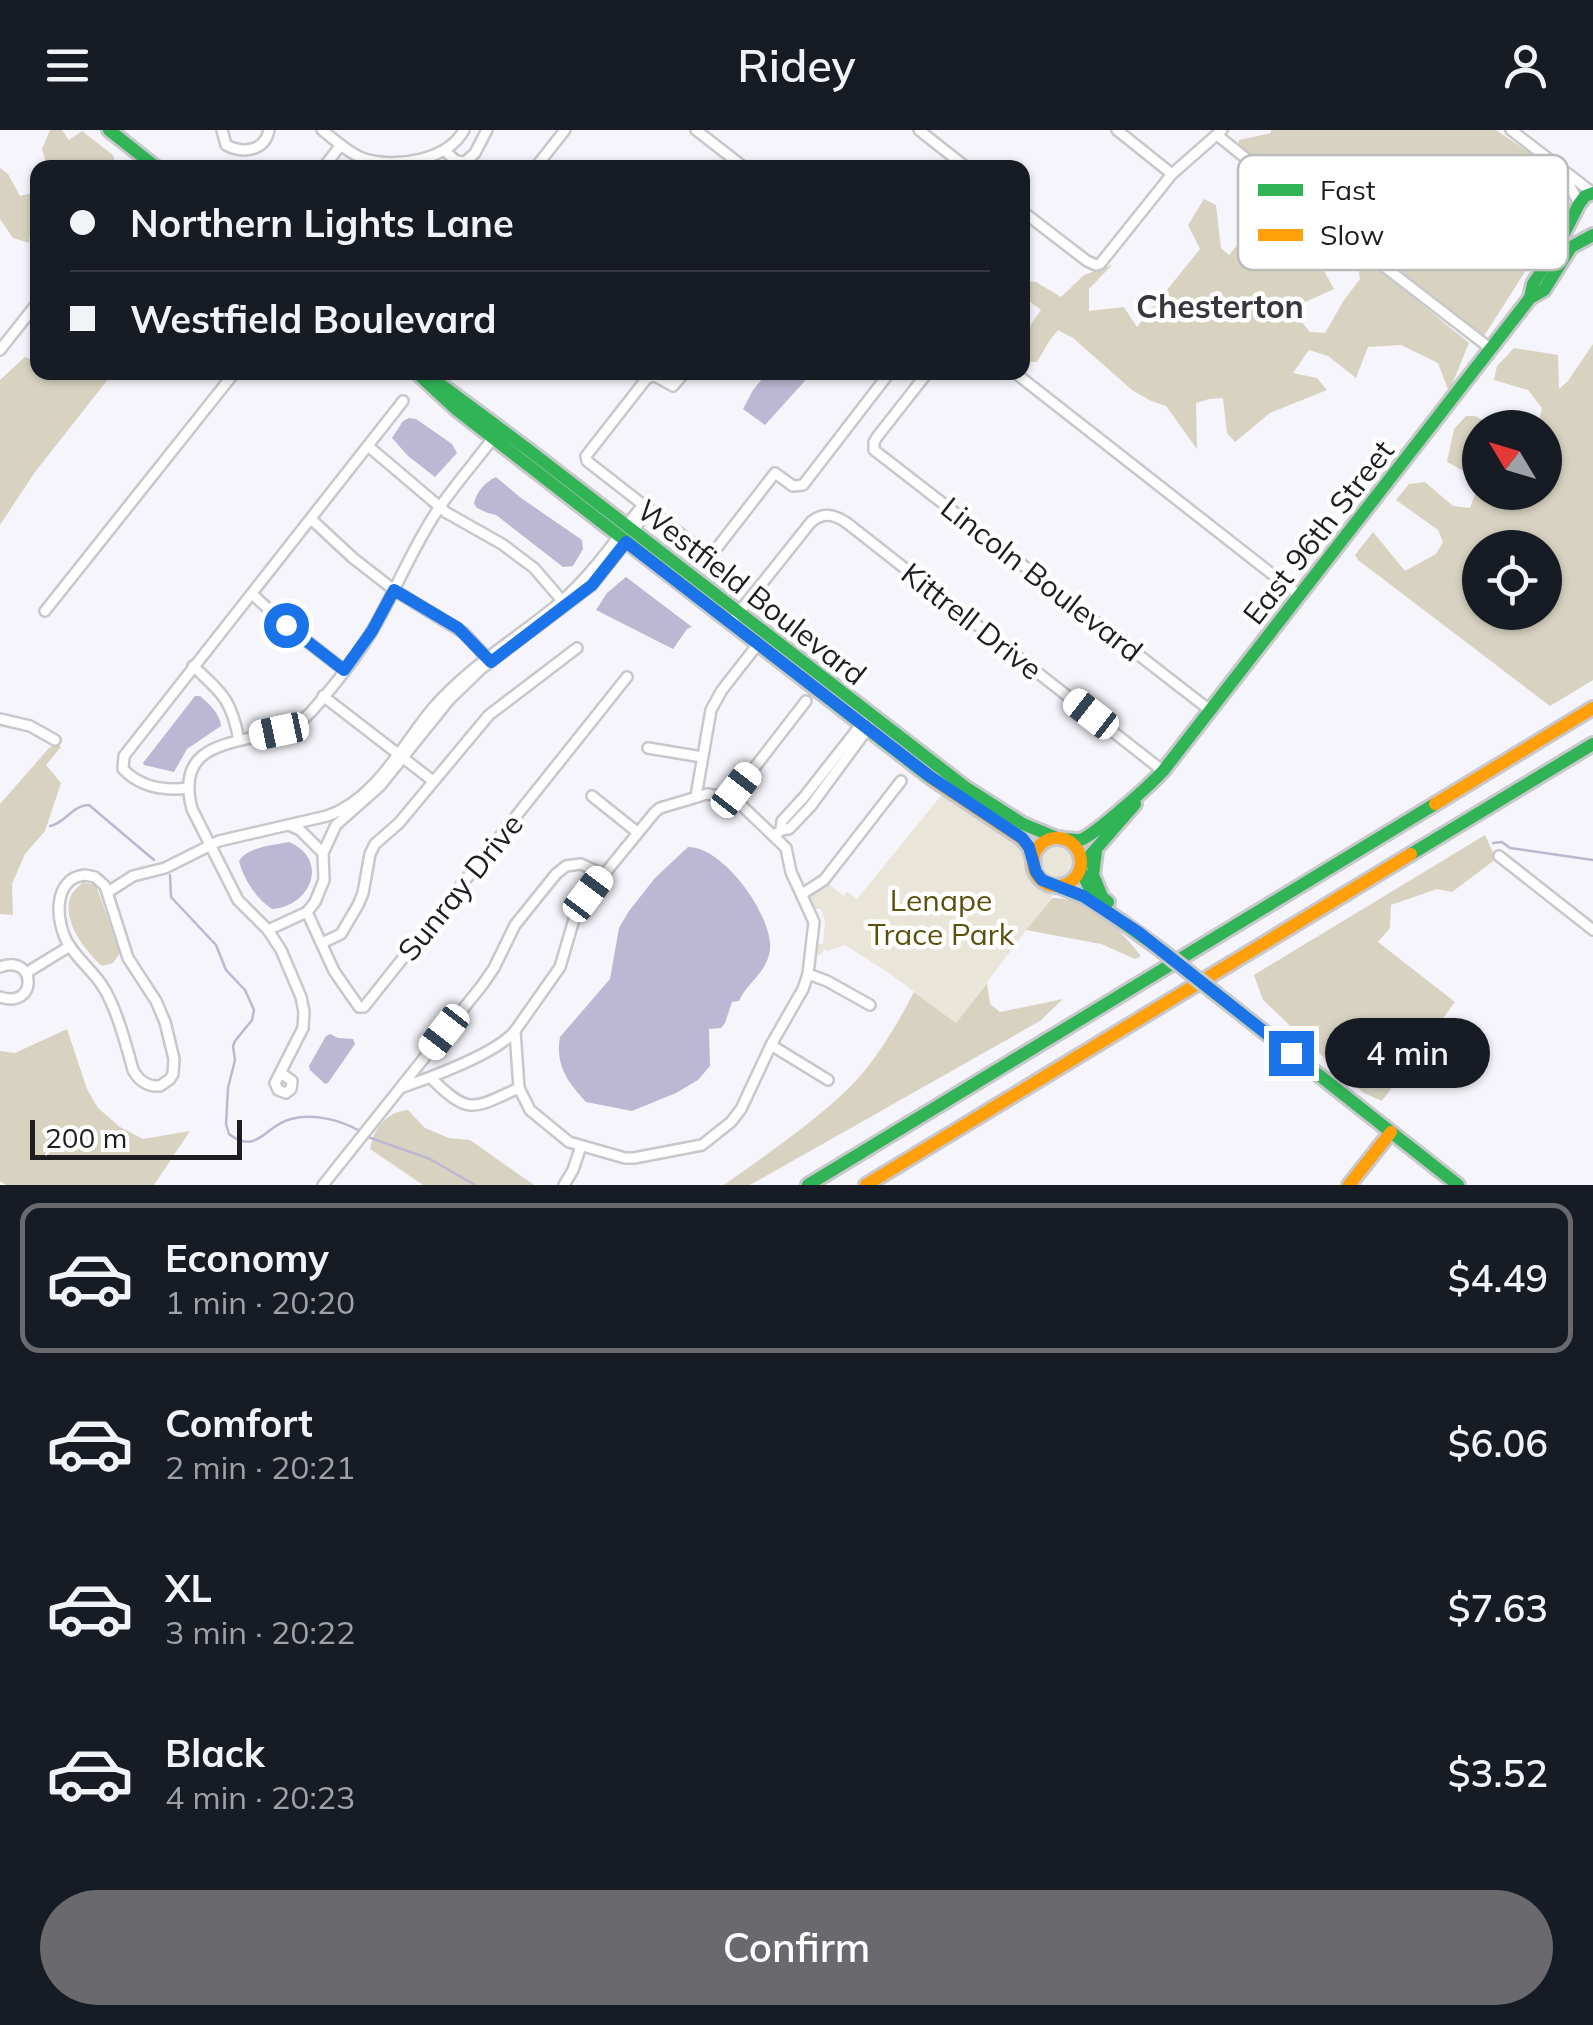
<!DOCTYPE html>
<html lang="en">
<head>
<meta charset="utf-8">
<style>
  :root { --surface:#171b24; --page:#20242c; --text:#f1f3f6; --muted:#9ea1a6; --line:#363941; --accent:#6a696d }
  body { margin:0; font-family:Mulish,sans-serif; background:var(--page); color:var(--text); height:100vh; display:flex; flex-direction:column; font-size:38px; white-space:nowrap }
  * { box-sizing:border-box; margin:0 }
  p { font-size:32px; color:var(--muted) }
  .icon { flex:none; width:55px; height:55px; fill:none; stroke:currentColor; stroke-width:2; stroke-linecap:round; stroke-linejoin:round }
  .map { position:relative; height:1055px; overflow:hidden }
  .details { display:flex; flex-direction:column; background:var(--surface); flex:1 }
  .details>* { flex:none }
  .guide { position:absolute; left:30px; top:30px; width:1000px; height:220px; border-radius:20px; box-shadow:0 2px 8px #0004; display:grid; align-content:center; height:220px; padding:0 40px; background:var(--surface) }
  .needle { width:65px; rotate:308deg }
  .buttons { position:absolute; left:1462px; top:280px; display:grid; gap:20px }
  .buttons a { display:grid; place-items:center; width:100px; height:100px; border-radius:50%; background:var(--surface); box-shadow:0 2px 8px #0004; font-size:50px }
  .scale { position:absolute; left:30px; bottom:25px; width:212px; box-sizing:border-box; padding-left:10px; border:5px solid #1e1d21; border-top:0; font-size:28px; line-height:35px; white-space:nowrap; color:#1e1d21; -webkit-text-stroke:8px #fff; paint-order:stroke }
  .end { position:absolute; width:45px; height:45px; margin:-22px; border:12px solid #1a73e8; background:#fff; box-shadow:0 0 0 5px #fff }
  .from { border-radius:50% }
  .bubble { position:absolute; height:70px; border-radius:35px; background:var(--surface); box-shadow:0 2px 8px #0004; font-size:32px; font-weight:600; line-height:70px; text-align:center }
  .car { position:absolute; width:30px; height:60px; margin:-30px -15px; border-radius:12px; box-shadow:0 0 8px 2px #0007; background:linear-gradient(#fff 24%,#345 0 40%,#fff 0 76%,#345 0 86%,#fff 0) }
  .guide b { display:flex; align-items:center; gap:35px; height:95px; font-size:38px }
  .guide b+b { border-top:2px solid var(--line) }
  .guide i { width:25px; height:25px; background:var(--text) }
  ul { padding:18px 0 0; list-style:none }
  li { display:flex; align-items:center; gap:30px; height:150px; margin:0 20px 15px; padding:0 20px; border:5px solid transparent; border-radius:20px }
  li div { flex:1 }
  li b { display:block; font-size:38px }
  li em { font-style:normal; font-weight:600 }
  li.selected { border-color:var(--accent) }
  li>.icon { width:90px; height:90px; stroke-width:1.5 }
  .primary-button { display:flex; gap:20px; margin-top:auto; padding:20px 40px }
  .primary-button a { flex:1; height:115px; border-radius:60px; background:var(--accent); color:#fff; font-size:40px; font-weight:600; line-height:115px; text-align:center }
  header { display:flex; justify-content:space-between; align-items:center; height:130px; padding:0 40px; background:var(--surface); font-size:45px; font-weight:600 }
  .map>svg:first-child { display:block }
</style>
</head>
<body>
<header><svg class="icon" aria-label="menu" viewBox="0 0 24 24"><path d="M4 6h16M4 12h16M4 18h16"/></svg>Ridey<svg class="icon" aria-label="person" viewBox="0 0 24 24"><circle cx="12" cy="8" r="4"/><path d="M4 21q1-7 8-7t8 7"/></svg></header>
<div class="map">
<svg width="1593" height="1055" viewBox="0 0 1593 1055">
  <rect width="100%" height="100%" fill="#f6f5fb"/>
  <!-- green -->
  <g fill="#e9e5d8">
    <path d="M944 662C964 675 1005 696 1020 712 1029 721 1026 730 1031 742 1036 753 1047 756 1053 765L956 893 889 843 845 815 828 821 824 820 821 825 815 824 816 814H823L825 792 821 779H814L810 769 811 766 828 754 844 766 847 762 857 769Z"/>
    <circle cx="1057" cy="732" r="19"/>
  </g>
  <!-- forest -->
  <g fill="#d8d3c1" fill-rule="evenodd">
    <path d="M50 0H62L69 10 82 1 113 25 116 37H82L75 31 73 37H47L42 19Z"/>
    <path d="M1271 0H1496L1557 41 1562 52V72L1558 90 1484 206 1468 196 1238 16 1239 10 1271 3Z"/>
    <path d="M0 38 8 44 20 66 37 62V86L31 92 29 113 13 108 0 89Z"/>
    <path d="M1204 69 1216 75 1221 118 1229 125 1238 114 1249 116 1278 103 1289 81 1301 84 1345 114 1323 139 1334 159 1305 172 1300 190 1310 202 1325 203 1344 170 1360 149 1357 129 1365 128 1469 213 1449 262 1438 233 1401 215 1368 217 1356 248 1328 226 1309 220 1293 243 1317 248 1327 260 1270 283 1235 312 1227 303 1223 268 1209 269 1196 273 1197 319 1166 276 1151 271 1132 260 1073 208 1058 200 1050 210 1037 232H1023V206L1041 180 1023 166 1022 151 1036 152 1061 167 1084 145 1112 135 1089 159V181L1124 177 1137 197 1200 119 1188 95Z"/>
    <path d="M1593 214V550L1550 576 1358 430 1355 425 1373 402 1405 441 1436 424 1443 412 1438 400 1396 370 1409 354 1425 352 1453 376 1470 378 1480 351V362H1545V298L1538 297 1542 278 1528 260 1494 250 1497 236 1514 218 1558 225 1559 259 1568 251ZM1480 418H1545V482H1480Z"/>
    <path d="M25 227 37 232 38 242 113 243 35 342 0 395V250Z"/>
    <path d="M1466 286H1475L1497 297 1480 298V350L1447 332 1454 299Z"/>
    <path d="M56 614 61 617 46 635 61 653 45 701 25 724 12 754 13 785 0 784V674L49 618Z"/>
    <path d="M1485 705 1496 729 1452 762 1437 759 1391 775 1390 798 1378 812 1455 872 1382 971 1364 963 1351 953 1263 870 1254 845Z"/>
    <path d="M83 752 96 755 120 823 113 833 102 836C86 822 65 795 69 772 70 763 77 758 83 752Z"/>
    <path d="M1052 768C1089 767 1120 799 1141 826L1135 829 1101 814 1026 800Z"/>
    <path d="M987 853 990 874 1000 882 1063 869 1040 891 750 1055H724C766 1025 810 995 848 959 874 934 898 893 914 862L956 893Z"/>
    <path d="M67 899 87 959 98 978 120 997 143 1009 190 1001 154 1055H6L0 1051V921L15 923Z"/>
    <path d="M408 980 425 998 449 1008 470 1010 534 1055H423L370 1019C374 998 386 982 408 980Z"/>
  </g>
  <!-- water -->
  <g fill="#bcb7d2">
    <path d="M768 242 812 243 765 295 743 279 753 260Z"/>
    <path d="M409 288 416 289 452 314 457 323 435 347 408 326 392 308 403 291Z"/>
    <path d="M496 347 521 368 582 410 583 419 573 436 563 437 496 385 488 383 477 378 474 374C476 362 485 352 496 347Z"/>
    <path d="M626 447 692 497 687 499 673 519 596 480 607 463Z"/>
    <path d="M195 566H200C209 574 220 583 221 596L187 619 174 642 144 635 143 633Z"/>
    <path d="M289 712C330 730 311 776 272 779 256 768 244 750 239 731 248 717 273 715 289 712Z"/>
    <path d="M688 717C723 716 773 786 770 819 768 842 747 852 739 871L732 872 725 893 721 898 709 899 710 936 698 950 676 963 632 981 586 972C568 952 555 936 560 907L610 849 619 798 629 781 655 748Z"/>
    <path d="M330 904 338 908 353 909 355 914 328 953 325 954 310 940 309 936 326 906Z"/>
  </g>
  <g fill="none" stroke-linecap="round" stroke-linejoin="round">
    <!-- stream -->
    <g stroke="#bcb7d2" stroke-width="2.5">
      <path d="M50 696C66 693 72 675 89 675L154 730"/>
      <path d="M1493 713 1502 712 1510 718 1593 730"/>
      <path d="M170 745 171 767 216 815 226 840 245 860 254 880 252 890 235 911 233 916 235 930 228 958 226 994 229 1004C257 1026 265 995 291 989 314 983 340 990 360 1001"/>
      <path d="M368 1007 430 1029 475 1055"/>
    </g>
    <!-- street casing -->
    <g stroke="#c8c7cb" stroke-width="14">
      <g id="street">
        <path d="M222 0 226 15C243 24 265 21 269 0"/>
        <path d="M322 0C335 10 347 22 362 28 394 39 447 31 464 0"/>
        <path d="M696 0 745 38"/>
        <path d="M919 0 967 38"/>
        <path d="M1117 0 1172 44"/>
        <path d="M1511 0 1593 63"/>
        <path d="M1217 5 1304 75"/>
        <path d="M445 21 456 31 465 32 475 23 487 0"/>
        <path d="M323 38 341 15"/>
        <path d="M535 38 565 0"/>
        <path d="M1565 46 1579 74"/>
        <path d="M1311 80 1491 219"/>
        <path d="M1022 81 1087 131 1096 135 1100 134 1172 44 1222 0"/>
        <path d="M0 220 38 172"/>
        <path d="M685 242 673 256 655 246 647 248 586 326 587 331 705 423H713L775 343 793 356 803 355 890 242"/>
        <path d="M928 242 877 307 874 312V320L1211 581"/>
        <path d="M1014 242 1300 466"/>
        <path d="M368 316 447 383 502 414 534 438 565 474"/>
        <path d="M311 389 353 428 394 460 464 503 489 530"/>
        <path d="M626 396 643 375"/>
        <path d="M633 401 649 379"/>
        <path d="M252 464 286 495 344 540"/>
        <path d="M45 481 235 242"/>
        <path d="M736 486 811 392C823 382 834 384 847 393L1163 641"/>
        <path d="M193 536C223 564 231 569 239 610"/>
        <path d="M323 566 433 651"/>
        <path d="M0 589 30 596 55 610"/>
        <path d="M648 618 702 627"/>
        <path d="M188 658C164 661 140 657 123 639L124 626 403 271"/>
        <path d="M707 664 731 668 738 672 786 718 791 742 814 792 808 844 803 859 771 915 741 979 731 992 702 1015 634 1028H625L569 1012 530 980 519 958 515 901 560 837 575 786 588 764 655 682 660 678Z"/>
        <path d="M592 666 637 702"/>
        <path d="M696 666 711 580 722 560 758 514"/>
        <path d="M731 668 806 571"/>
        <path d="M291 696 300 700 323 723"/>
        <path d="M781 700 782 691 804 667 863 592"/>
        <path d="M774 706 781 700 789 699 810 677 869 597"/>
        <path d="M1499 726 1593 800"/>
        <path d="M85 745 95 747 105 756 128 828 156 871 165 892 174 929 173 944 170 949 160 956C147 957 139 951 133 940 127 918 121 894 111 872 101 847 83 836 69 815 55 793 52 748 85 745Z"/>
        <path d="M108 762 133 746 165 738 219 711 327 686C375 670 403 614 433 578 471 534 520 507 563 470 584 451 602 429 619 406"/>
        <path d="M802 764 824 750 901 651"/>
        <path d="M307 782 334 841 359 877H364L627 547"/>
        <path d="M268 800 307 782 315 772 324 750 323 723 336 695 380 656 449 570 481 539 592 455 626 412"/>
        <path d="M322 813 341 804 358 775 363 763 370 724 375 714 399 693 489 585 577 518"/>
        <path d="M0 837C37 823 38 880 0 867"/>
        <path d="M26 843 70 816"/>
        <path d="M808 844 827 851 870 875"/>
        <path d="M771 915 828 950"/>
        <path d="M281 943 292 951 291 959 286 963 278 960 275 953 303 898 304 882 301 867 281 820 268 800 238 770 192 679C169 592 274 623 311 582 334 556 358 526 375 496 396 459 413 417 437 381 454 356 475 332 493 308"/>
        <path d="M431 948C470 987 474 978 519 958"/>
        <path d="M403 957C432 947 497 923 515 901"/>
        <path d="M323 1055 483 854 494 838 515 795 556 744 566 736 581 734 603 744"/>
        <path d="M564 1055 573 1040 581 1016"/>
      </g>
    </g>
    <!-- fast casing -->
    <g stroke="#c8c7cb" stroke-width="18">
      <g id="fast">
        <path d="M109 0 157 38"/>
        <path d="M1530 168 1533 154 1555 121 1579 74 1585 66 1593 63"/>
        <path d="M416 242 457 280 931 648"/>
        <path d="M424 242 530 321 965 657 1023 694 1057 708"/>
        <path d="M1063 709C1065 709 1078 710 1080 710 1094 706 1151 654 1163 641L1530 168 1544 160 1571 117 1593 105"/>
        <path d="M1096 721 1093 745 1101 764"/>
        <path d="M1411 724 1593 614"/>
        <path d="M1081 736 1135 674"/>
        <path d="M1080 739 1089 757 1108 772"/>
        <path d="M1058 756 1090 769 1161 820"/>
        <path d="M1215 863 1458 1055"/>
        <path d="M808 1055 1435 674"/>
      </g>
    </g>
    <!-- slow casing -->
    <g stroke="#c8c7cb" stroke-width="18">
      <g id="slow">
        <path d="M931 648 1021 708 1029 717 1034 733"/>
        <path d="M1435 674 1593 578"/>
        <circle cx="1057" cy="732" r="24"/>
        <path d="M866 1055 1411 724"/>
        <path d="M1349 1055 1391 1002"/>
      </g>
    </g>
    <!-- street -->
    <use href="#street" stroke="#fefefe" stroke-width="9"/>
    <!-- fast -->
    <use href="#fast" stroke="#30b455" stroke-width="12"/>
    <!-- slow -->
    <use href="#slow" stroke="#ff9f0a" stroke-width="12"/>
    <!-- fast-bridge casing -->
    <g stroke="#c8c7cb" stroke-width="18" stroke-linecap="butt">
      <path id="fast-bridge" d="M1161 820 1215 863"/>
    </g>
    <!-- fast-bridge -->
    <use href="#fast-bridge" stroke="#30b455" stroke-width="12"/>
  </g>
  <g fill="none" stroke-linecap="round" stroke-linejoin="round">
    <!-- route -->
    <path stroke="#1a73e8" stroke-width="12" d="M286 495 344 540 372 501 394 460 458 498 491 532 592 455 626 412 932 648 1022 708 1029 717 1036 742 1042 750 1083 766 1138 802 1291 923"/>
  </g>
  <g text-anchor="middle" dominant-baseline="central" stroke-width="9" stroke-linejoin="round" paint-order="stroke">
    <!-- street labels -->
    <g font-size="30" fill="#1e1d21" stroke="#fff">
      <text transform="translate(1318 402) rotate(-52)">East 96th Street</text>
      <text transform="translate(1042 449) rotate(38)">Lincoln Boulevard</text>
      <text transform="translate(752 462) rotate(38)">Westfield Boulevard</text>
      <text transform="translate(972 491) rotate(38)">Kittrell Drive</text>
      <text transform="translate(460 757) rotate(-51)">Sunray Drive</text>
    </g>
    <!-- park labels -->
    <g font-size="30" fill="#5c500d" stroke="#fff">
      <text x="941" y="770">Lenape<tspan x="941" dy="34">Trace Park</tspan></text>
    </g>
    <!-- neighbourhood labels -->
    <g font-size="32" font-weight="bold" fill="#38373f" stroke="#fff">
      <text x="1220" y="176">Chesterton</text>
    </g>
  </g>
  <!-- legend -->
  <rect x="1238" y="25" width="330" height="115" rx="15" fill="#fff" stroke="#bcbbbc" stroke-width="2.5"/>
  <rect x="1258" y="54" width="45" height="12" fill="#30b455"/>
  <rect x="1258" y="99" width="45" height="12" fill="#ff9f0a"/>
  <g font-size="28" fill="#1e1d21">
    <text x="1320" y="70">Fast</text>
    <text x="1320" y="115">Slow</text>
  </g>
</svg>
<div class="buttons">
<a><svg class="needle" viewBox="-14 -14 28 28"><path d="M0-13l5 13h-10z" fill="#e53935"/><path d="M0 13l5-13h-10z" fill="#9ea1a6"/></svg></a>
<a><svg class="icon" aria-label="locate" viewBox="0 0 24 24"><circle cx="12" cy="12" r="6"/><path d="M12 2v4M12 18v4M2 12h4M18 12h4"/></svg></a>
</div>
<div class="scale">200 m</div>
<i class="end from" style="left:286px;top:495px"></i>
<i class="end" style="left:1291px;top:923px"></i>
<div class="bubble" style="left:1325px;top:888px;width:165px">4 min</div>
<i class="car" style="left:1091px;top:584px;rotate:308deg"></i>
<i class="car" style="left:279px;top:601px;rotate:258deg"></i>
<i class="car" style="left:736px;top:660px;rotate:38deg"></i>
<i class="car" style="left:588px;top:764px;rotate:37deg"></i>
<i class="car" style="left:444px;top:902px;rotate:218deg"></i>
<div class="guide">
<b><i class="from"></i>Northern Lights Lane</b>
<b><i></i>Westfield Boulevard</b>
</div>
</div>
<section class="details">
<ul>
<li class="selected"><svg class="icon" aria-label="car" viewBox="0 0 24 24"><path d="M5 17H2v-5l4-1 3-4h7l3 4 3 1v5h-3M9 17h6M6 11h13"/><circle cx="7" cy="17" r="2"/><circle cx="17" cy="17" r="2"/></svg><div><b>Economy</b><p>1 min · 20:20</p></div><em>$4.49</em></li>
<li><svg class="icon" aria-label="car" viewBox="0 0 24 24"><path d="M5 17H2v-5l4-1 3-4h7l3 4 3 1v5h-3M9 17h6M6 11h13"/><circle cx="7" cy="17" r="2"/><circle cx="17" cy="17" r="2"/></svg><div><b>Comfort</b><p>2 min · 20:21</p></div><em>$6.06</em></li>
<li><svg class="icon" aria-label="car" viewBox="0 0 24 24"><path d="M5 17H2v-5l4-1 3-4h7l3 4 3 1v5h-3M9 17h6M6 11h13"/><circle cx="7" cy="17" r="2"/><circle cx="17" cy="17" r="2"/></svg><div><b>XL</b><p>3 min · 20:22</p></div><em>$7.63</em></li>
<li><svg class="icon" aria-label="car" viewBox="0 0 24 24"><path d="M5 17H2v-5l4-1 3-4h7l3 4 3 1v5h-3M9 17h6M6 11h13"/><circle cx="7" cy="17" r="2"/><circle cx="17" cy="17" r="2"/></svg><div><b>Black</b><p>4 min · 20:23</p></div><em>$3.52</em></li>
</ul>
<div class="primary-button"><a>Confirm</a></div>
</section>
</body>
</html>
